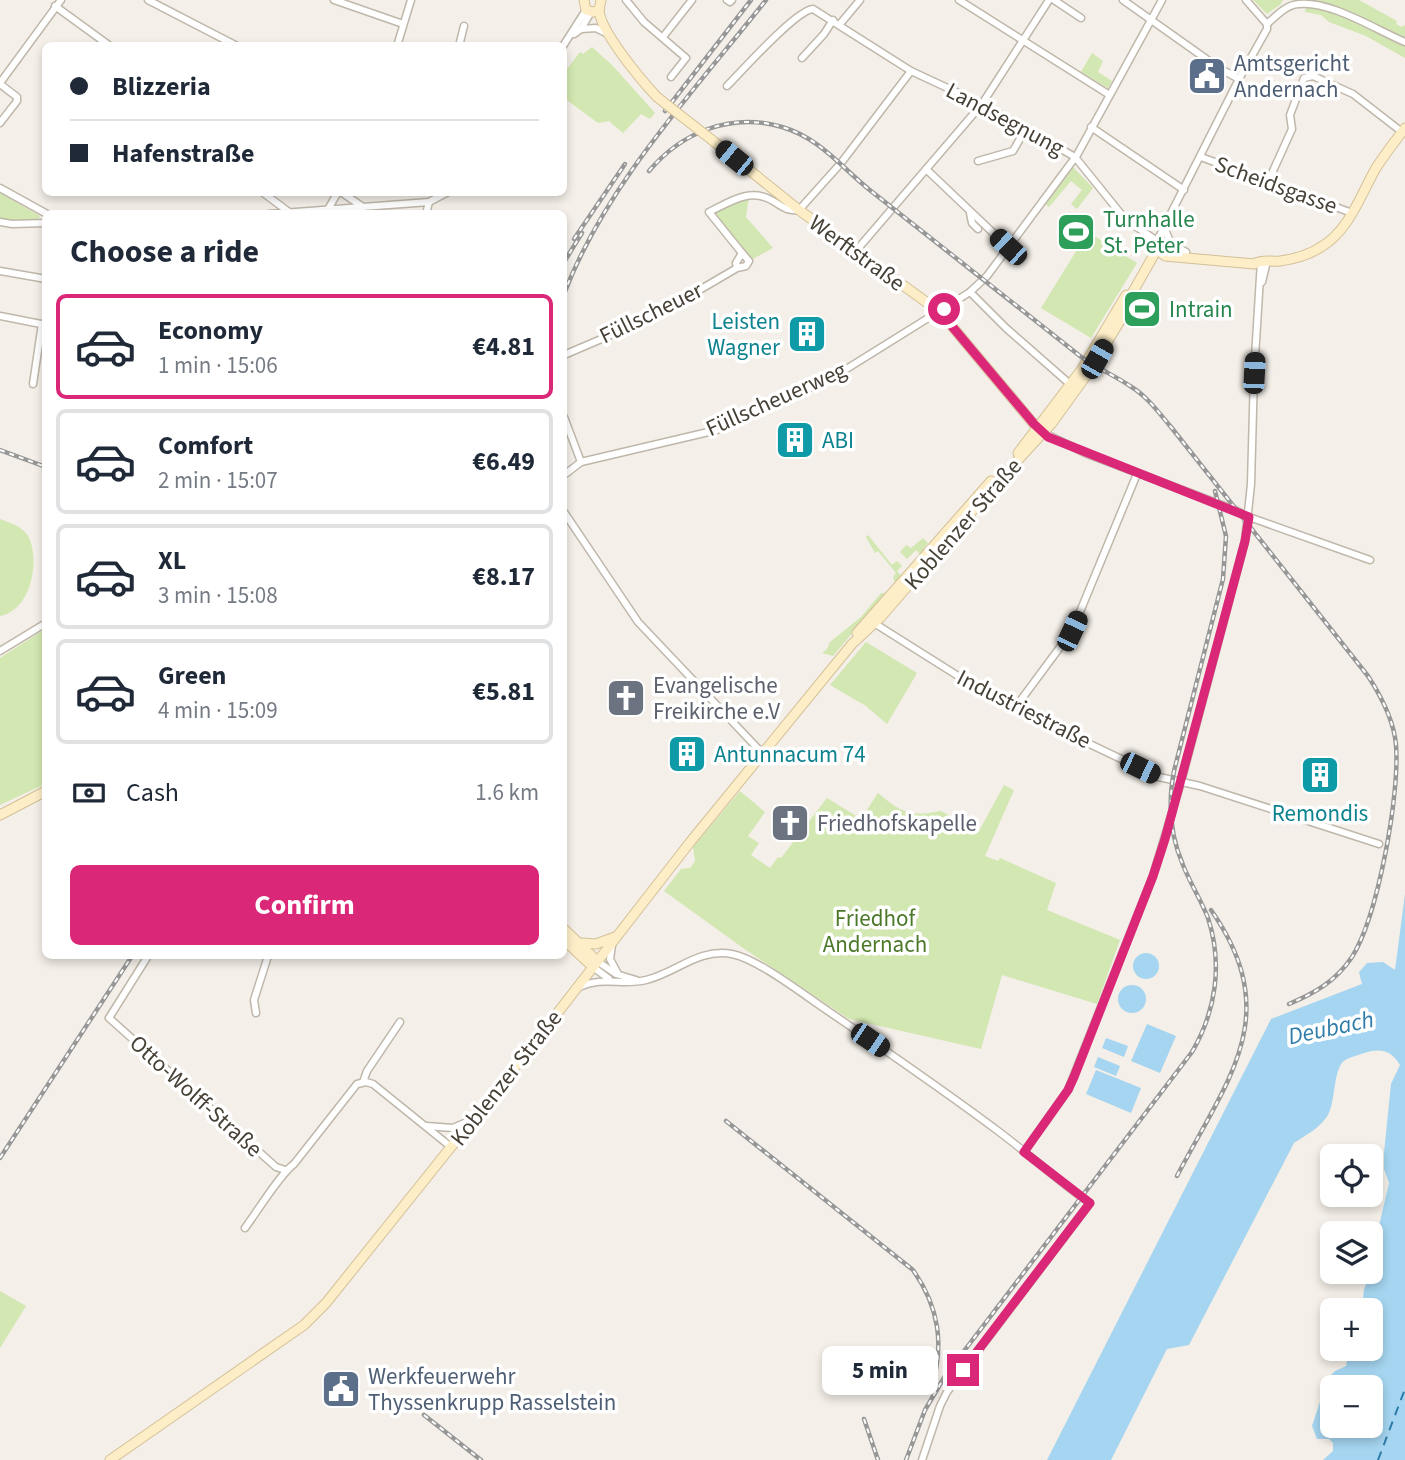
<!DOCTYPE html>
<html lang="en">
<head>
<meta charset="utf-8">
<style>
  :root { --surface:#fff; --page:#f2f2f3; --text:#1f2937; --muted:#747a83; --line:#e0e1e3; --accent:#db2777 }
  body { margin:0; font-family:"Source Sans 3",sans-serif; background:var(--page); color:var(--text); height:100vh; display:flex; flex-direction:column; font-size:26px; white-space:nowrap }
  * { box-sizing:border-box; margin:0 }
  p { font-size:23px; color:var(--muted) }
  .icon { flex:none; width:38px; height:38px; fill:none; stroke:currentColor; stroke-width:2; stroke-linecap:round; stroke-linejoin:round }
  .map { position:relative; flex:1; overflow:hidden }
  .sheet { position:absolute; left:42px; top:210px; width:525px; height:749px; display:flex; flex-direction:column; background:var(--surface); border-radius:10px; box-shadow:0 4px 10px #0003 }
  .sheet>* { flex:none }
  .top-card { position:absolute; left:42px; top:42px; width:525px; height:154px; border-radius:10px; box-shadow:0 4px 10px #0003; display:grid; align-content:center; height:154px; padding:0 28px; background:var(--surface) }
  .fabs { position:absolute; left:1320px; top:1144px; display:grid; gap:14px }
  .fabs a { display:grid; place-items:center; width:63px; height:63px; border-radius:10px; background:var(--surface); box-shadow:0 4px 10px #0003; font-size:35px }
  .end { position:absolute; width:32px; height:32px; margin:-16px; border:9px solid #db2777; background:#fff; box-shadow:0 0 0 4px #fff }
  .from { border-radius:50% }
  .bubble { position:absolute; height:49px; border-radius:10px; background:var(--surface); box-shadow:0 4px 10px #0003; font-size:23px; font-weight:700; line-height:49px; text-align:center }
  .car { position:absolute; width:21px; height:42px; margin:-21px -10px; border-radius:9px; box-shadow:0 0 5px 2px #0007; background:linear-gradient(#222 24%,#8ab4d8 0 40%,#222 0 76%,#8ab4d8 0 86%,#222 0) }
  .top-card b { display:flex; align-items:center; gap:24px; height:66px; font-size:26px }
  .top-card b+b { border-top:2px solid var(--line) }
  .top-card i { width:18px; height:18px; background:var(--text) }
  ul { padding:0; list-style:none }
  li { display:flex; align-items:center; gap:21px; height:105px; margin:0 14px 10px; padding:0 14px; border:4px solid var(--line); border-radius:10px }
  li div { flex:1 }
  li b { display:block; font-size:26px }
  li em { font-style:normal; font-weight:700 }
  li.current { border-color:var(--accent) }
  li>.icon { width:63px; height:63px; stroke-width:1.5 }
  h2 { padding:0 28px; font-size:32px; line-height:84px }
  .pay { display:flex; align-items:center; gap:18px; height:77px; padding:0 28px; font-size:26px }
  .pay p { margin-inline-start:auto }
  .primary-button { display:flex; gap:14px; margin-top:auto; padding:14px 28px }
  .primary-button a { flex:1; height:80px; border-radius:10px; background:var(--accent); color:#fff; font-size:28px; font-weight:700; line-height:80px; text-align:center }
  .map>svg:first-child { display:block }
</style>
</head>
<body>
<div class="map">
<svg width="1405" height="1460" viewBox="0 0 1405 1460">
  <rect width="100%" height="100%" fill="#f4efe8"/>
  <!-- green -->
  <g fill="#d2e7b1">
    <path d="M1253 0H1283L1281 4 1267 14Z"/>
    <path d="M1301 0H1359L1397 21 1396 24 1401 27 1405 25V58L1366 36 1329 22 1321 15 1305 12 1307 3 1300 2Z"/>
    <path d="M592 47 613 66 655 113 650 119 641 114 623 133 609 121 598 123 564 98V73L580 52 583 54Z"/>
    <path d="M1092 53 1103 61 1098 72 1112 81 1108 88 1081 72Z"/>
    <path d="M1071 165 1093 188 1077 209 1071 204 1082 190 1071 181 1049 207 1043 202Z"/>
    <path d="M0 193 40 216 38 219 10 221 0 219Z"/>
    <path d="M749 196 746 217 773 248 751 260 712 212Z"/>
    <path d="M1088 232 1137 263 1091 338 1041 308Z"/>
    <path d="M0 519C10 523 22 526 28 536 41 560 31 611 0 616Z"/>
    <path d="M868 535 892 565 897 561 902 566 897 571 901 575 895 583 893 577 896 573 878 551 875 553 866 537Z"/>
    <path d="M923 538 928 543 920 554 916 550 907 559 900 552 906 545 911 548Z"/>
    <path d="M881 593H886L833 656 822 653 827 649 830 642 861 617Z"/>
    <path d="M45 629V784L0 805V658Z"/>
    <path d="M866 642 917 673 887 724 866 706 830 685Z"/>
    <path d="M1004 785 1014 790 985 856 998 861 1000 858 1056 883 1047 910 1120 940 1097 1004 1002 975 981 1049 849 1019 743 948 664 891 681 869 690 868 695 861 693 847 740 791 765 812 748 836 759 843 751 855 770 868 778 857 781 858 827 798 861 819 878 793C902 813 909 817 941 811L979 831Z"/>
    <path d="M0 1291 26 1306 0 1348Z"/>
  </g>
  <!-- water -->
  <g fill="#a5d5f0" fill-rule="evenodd">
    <path d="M1405 894V1460H1323L1333 1451V1443L1329 1439H1317L1312 1426 1328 1378 1335 1371 1346 1366 1349 1349H1370V1311H1362L1364 1289 1378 1257 1375 1243 1389 1183 1384 1169V1153L1391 1084 1400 1065C1389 1046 1375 1049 1358 1055 1350 1058 1343 1059 1340 1066 1333 1081 1335 1101 1328 1115 1320 1128 1306 1135 1294 1143L1189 1345 1167 1349 1111 1460H1047L1271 1019 1362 984 1359 972 1367 963 1383 962 1395 970ZM1332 1388H1370V1426H1332Z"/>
    <circle cx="1146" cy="966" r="13"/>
    <circle cx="1132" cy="999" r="14"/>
    <path d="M1147 1024 1176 1036 1160 1073 1131 1061Z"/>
    <path d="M1106 1038 1128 1046 1124 1057 1102 1048Z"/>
    <path d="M1098 1057 1120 1066 1116 1076 1094 1067Z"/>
    <path d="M1096 1070 1141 1088 1131 1113 1086 1094Z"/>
  </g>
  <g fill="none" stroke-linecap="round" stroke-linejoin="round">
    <!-- ferry -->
    <path stroke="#2e7caa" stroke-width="2" stroke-dasharray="9 7" stroke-linecap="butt" d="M1378 1460 1405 1389"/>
    <!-- street casing -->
    <g stroke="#bfb7aa" stroke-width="9">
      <g id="street">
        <path d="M148 0 237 46"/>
        <path d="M334 0 403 24"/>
        <path d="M626 0 644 22 686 58 671 77"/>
        <path d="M727 0 730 2 732 0"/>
        <path d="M959 0 1108 94"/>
        <path d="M1054 0 1081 18"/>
        <path d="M1123 0 1219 68 1239 79"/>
        <path d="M1246 0 1267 24"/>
        <path d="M55 6 110 46"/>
        <path d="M840 24 860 0"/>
        <path d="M1267 24C1276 16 1286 5 1298 4 1330 0 1376 30 1405 42"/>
        <path d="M581 29 596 28 606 33"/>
        <path d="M574 34 581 29 591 12"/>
        <path d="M663 37 692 0"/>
        <path d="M397 46 411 0"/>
        <path d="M459 46 464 26"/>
        <path d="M563 46 586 10"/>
        <path d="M802 58 824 34 833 20"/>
        <path d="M0 83 61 0"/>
        <path d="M0 84 17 97V101L0 123"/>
        <path d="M727 86C742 71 796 10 813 9L911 71 982 104 1075 157 1125 219 1157 241 1239 79 1267 29V24"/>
        <path d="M1091 127 1184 190"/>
        <path d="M1201 157 1352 213"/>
        <path d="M978 161 1013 151 1025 130"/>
        <path d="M926 169 1008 247"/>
        <path d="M1268 182 1292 129 1290 115 1304 78 1313 76 1353 94 1402 132"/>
        <path d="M0 188 47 214"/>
        <path d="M262 192 289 212"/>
        <path d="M341 192 363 207"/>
        <path d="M327 211 338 192"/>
        <path d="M970 213 972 223 978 229"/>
        <path d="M269 214 429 202 448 192"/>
        <path d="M426 214 429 202"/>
        <path d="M0 222 12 224 46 223"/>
        <path d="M1166 232 1171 244 1186 252"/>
        <path d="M855 252 982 104 1049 0"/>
        <path d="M742 253 709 212C730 202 750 187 773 201 783 207 786 211 799 210L841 163 911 71"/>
        <path d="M0 271 46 279"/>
        <path d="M1262 282 1267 261"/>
        <path d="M970 292 1006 328 1071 385"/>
        <path d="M0 316 46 325"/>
        <path d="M564 355 655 316 737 268 746 266 749 261 742 253 736 263 737 268"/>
        <path d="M33 384 42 324"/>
        <path d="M564 417 581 462"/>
        <path d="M1042 432 1085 453 1235 510 1249 517 1370 560"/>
        <path d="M564 475 581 462 717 430 816 385 848 368 970 292 987 276 1077 155 1162 0"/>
        <path d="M564 512 638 622 763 754"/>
        <path d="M874 623 993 698 1159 777 1200 786 1379 844"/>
        <path d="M0 651 46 623"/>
        <path d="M1015 708 1072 631 1137 474"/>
        <path d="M612 945 610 959 618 974"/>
        <path d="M148 956 109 1018 276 1167 285 1170"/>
        <path d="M597 961 616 974 636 980"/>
        <path d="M593 967 609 979"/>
        <path d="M579 987C603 976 622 986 646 980 676 973 698 948 732 954 758 959 804 995 828 1011 885 1050 942 1089 998 1131 1029 1154 1058 1181 1090 1203L947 1392 940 1406 922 1460"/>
        <path d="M256 1013 254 1000 268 956"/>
        <path d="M363 1082 367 1071 400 1022"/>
        <path d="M426 1126 453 1128 471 1120"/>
        <path d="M1024 1152 1068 1090 1153 876 1181 782 1245 541 1251 484 1254 373 1261 261"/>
        <path d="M245 1228C257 1212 280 1174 294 1164L357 1084 366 1082 373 1084 451 1147"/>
      </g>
    </g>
    <!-- secondary casing -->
    <g stroke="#d3c098" stroke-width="11">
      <g id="secondary">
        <path d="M584 0 586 10 593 12 599 10 601 0"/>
        <path d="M599 10C600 31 641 80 657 97"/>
        <path d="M712 140 799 210 940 312 1038 429"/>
        <path d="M1157 243 1160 252 1165 256 1254 264C1262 259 1271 262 1280 261 1294 259 1309 255 1321 247 1349 231 1361 194 1376 168 1385 154 1395 141 1405 128"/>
        <path d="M1018 453 1082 369 1126 295"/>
        <path d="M857 633 991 481"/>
        <path d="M0 815 46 791"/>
        <path d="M564 929 597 961"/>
        <path d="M564 940 593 967"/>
        <path d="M582 943 596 944 615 937"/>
        <path d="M110 1460 304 1325 326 1303 531 1047 691 841 852 644 881 617 993 487 1052 423 1088 373 1123 316 1130 297 1160 244"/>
      </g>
    </g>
    <!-- street -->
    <use href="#street" stroke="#fff" stroke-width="6"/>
    <!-- secondary -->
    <use href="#secondary" stroke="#feeec8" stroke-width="9"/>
    <!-- rail casing -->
    <g stroke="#979797" stroke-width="4.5">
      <g id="rail">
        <path d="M665 111 751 0"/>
        <path d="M649 171C682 132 731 112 782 127 820 138 842 168 871 191 941 246 1011 301 1080 356 1096 368 1114 375 1130 386 1147 396 1159 413 1171 427L1368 676C1381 696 1394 721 1396 745 1400 794 1378 916 1352 957 1336 981 1315 993 1289 1004"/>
        <path d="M574 239 625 164"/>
        <path d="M564 262 582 233"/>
        <path d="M564 294C606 184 694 91 766 0"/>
        <path d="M0 450 46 467"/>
        <path d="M726 1121 913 1270C939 1307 945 1345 931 1389"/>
        <path d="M0 1158 132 956"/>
        <path d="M1177 1176C1228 1078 1285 1016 1211 910"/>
        <path d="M424 1415 481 1460"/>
        <path d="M864 1419 878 1460"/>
        <path d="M906 1460 925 1410 945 1376 1192 1052C1216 1011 1223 964 1208 918 1201 900 1190 883 1183 865 1170 835 1168 802 1174 771L1223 579 1226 536 1215 491"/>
      </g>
    </g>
    <!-- rail -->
    <use href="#rail" stroke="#fff" stroke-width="2" stroke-dasharray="5" stroke-linecap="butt"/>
    <!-- secondary-bridge casing -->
    <g stroke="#d3c098" stroke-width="11" stroke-linecap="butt">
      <path id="secondary-bridge" d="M657 97 712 140"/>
    </g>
    <!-- secondary-bridge -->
    <use href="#secondary-bridge" stroke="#feeec8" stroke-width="9"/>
  </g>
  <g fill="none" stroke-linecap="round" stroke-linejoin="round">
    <!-- route -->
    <path stroke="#db2777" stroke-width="9" d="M944 309 940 312 1034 424 1048 437 1249 517 1245 541 1165 839 1153 876 1074 1077 1068 1090 1024 1152 1090 1203 963 1370"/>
  </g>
  <!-- icons -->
  <defs>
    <g id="civic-square" transform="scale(2.0125)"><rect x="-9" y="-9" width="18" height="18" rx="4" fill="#5c6f8a" stroke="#fff"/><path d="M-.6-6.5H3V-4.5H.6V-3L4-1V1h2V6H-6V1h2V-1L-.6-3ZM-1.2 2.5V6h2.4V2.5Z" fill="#fff"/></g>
    <g id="stadium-square" transform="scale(2.0125)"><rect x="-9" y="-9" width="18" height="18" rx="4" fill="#2e9e5b" stroke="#fff"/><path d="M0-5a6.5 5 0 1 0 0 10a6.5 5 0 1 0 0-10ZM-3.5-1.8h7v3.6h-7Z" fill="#fff"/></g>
    <g id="building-square" transform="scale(2.0125)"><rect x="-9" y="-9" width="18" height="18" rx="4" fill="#0f9aa8" stroke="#fff"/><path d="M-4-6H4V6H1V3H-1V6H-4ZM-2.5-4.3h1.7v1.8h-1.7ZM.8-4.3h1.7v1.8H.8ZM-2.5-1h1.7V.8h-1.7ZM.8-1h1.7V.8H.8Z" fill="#fff"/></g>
    <g id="church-square" transform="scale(2.0125)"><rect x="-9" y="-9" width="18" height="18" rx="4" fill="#6b7280" stroke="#fff"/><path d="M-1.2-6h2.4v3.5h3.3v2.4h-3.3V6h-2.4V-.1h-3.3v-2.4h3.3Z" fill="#fff"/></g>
  </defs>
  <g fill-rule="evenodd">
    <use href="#civic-square" x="1207" y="76"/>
    <use href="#stadium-square" x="1076" y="232"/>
    <use href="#stadium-square" x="1142" y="309"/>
    <use href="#building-square" x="807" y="334"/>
    <use href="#building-square" x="795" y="440"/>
    <use href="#church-square" x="626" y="698"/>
    <use href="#building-square" x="687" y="754"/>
    <use href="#building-square" x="1320" y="775"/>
    <use href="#church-square" x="790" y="823"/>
    <use href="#civic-square" x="341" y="1389"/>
  </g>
  <g text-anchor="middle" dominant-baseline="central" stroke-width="7" stroke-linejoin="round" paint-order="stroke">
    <!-- service labels -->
    <g font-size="23" fill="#4e5e75" stroke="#fff" text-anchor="start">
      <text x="1234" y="63">Amtsgericht<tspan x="1234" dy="26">Andernach</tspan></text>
      <text x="368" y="1376">Werkfeuerwehr<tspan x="368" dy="26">Thyssenkrupp Rasselstein</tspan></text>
    </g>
    <!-- street labels -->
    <g font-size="23" fill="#474037" stroke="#fff">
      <text transform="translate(1005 119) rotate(28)">Landsegnung</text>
      <text transform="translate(1276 185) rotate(20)">Scheidsgasse</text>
      <text transform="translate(857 253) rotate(36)">Werftstraße</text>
      <text transform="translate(651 313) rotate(-26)">Füllscheuer</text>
      <text transform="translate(776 399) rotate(-24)">Füllscheuerweg</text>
      <text transform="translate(963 524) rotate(-49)">Koblenzer Straße</text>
      <text transform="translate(1024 709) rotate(27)">Industriestraße</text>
      <text transform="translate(506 1078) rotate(-52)">Koblenzer Straße</text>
      <text transform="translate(196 1096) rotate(42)">Otto-Wolff-Straße</text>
    </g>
    <!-- leisure labels -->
    <g font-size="23" fill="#27864d" stroke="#fff" text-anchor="start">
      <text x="1103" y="219">Turnhalle<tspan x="1103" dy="26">St. Peter</tspan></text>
      <text x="1169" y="309">Intrain</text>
    </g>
    <!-- culture labels -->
    <g font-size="23" fill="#0d838f" stroke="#fff" text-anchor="start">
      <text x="780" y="321" text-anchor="end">Leisten<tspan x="780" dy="26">Wagner</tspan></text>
      <text x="822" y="440">ABI</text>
      <text x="714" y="754">Antunnacum 74</text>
      <text x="1320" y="813" text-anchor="middle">Remondis</text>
    </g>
    <!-- worship labels -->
    <g font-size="23" fill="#5b616d" stroke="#fff" text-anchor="start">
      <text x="653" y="685">Evangelische<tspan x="653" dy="26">Freikirche e.V</tspan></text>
      <text x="817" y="823">Friedhofskapelle</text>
    </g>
    <!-- park labels -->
    <g font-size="23" fill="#4c782a" stroke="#fff">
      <text x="875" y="918">Friedhof<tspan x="875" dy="26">Andernach</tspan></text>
    </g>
    <!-- water labels -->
    <g font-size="24" font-style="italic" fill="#2e7caa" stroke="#fff">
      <text transform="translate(1331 1028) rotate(-12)">Deubach</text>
    </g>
  </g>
</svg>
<div class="fabs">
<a><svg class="icon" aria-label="locate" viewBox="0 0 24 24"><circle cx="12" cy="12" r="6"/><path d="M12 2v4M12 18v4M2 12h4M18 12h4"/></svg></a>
<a><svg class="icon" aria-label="layers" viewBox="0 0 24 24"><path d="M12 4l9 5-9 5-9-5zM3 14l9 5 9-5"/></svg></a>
<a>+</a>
<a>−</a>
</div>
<i class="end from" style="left:944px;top:309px"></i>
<i class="end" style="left:963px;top:1370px"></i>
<div class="bubble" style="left:822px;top:1346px;width:116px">5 min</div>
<i class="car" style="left:734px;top:158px;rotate:309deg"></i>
<i class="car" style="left:1008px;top:247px;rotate:313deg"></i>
<i class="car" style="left:1097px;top:359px;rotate:30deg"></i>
<i class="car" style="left:1254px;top:373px;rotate:3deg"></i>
<i class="car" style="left:1072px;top:631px;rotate:25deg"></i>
<i class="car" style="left:1140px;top:768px;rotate:116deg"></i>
<i class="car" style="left:870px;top:1040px;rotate:124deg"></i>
<div class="top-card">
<b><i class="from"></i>Blizzeria</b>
<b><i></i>Hafenstraße</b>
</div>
<section class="sheet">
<h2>Choose a ride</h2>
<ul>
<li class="current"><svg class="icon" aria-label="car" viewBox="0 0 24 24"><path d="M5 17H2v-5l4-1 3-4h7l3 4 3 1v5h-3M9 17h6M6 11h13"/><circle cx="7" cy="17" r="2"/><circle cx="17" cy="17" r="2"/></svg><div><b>Economy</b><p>1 min · 15:06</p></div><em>€4.81</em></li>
<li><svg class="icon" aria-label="car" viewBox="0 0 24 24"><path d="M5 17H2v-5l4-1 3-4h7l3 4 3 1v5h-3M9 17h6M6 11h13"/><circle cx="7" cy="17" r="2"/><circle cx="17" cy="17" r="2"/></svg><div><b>Comfort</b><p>2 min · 15:07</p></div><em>€6.49</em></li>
<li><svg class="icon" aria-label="car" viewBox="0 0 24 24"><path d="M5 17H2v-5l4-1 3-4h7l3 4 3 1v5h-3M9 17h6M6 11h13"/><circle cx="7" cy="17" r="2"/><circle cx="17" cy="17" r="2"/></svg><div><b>XL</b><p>3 min · 15:08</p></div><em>€8.17</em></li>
<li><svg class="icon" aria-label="car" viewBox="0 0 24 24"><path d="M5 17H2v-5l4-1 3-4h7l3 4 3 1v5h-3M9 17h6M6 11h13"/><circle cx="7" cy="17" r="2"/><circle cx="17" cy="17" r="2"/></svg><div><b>Green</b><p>4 min · 15:09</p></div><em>€5.81</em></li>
</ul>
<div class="pay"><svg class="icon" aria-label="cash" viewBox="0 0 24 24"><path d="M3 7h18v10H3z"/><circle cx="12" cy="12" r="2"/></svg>Cash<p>1.6 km</p></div>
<div class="primary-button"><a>Confirm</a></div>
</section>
</div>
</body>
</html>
